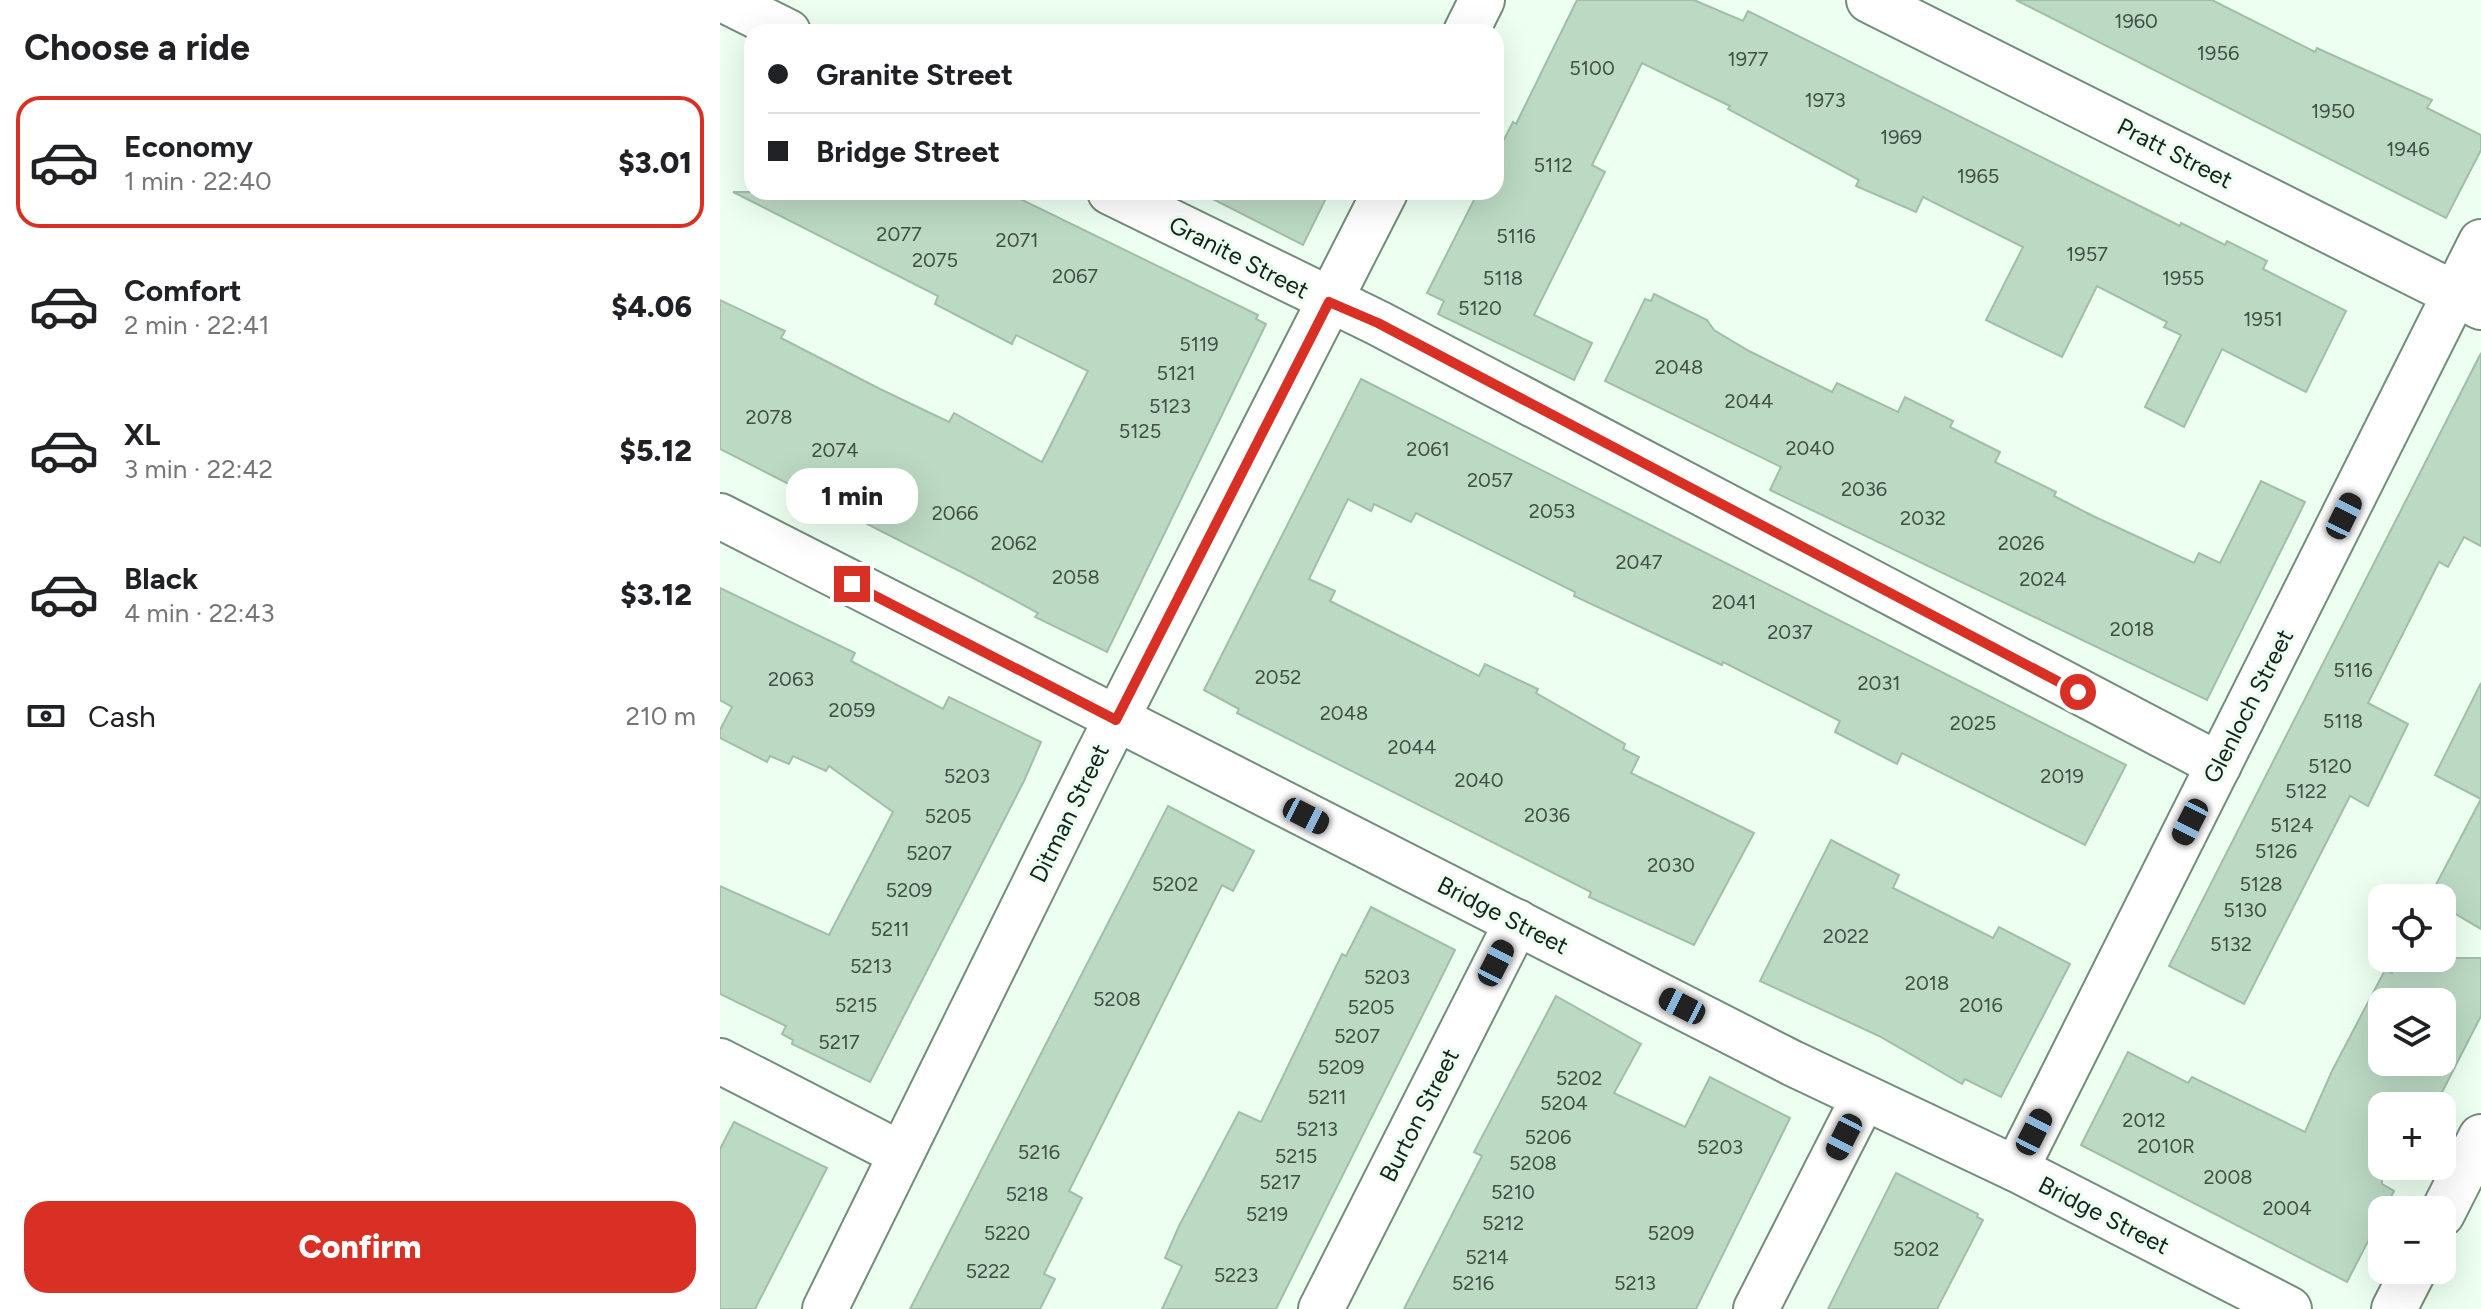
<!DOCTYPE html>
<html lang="en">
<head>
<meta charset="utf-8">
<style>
  :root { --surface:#fff; --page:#f6f6f6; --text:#202124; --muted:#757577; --line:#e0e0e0; --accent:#d93025 }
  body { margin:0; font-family:Figtree,sans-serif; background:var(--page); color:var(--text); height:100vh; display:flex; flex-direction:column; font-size:30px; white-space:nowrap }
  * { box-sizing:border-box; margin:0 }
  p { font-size:26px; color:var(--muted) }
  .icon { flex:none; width:44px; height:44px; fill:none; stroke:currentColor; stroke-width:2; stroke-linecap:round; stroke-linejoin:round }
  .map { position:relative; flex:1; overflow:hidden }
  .sheet { display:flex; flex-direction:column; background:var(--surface); width:720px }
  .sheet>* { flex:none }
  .banner { position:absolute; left:24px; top:24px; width:760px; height:176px; border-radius:24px; box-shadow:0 8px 32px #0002; display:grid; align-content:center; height:176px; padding:0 24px; background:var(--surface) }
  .tools { position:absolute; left:1648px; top:884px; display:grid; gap:16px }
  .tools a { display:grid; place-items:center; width:88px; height:88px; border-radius:16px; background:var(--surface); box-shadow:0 8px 32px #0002; font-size:40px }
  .end { position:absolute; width:36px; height:36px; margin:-18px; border:10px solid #d93025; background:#fff; box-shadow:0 0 0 4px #fff }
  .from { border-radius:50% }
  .bubble { position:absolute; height:56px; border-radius:24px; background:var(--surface); box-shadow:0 8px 32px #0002; font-size:26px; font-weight:800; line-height:56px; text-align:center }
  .car { position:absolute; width:24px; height:48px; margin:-24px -12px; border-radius:10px; box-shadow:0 0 6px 2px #0007; background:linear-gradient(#222 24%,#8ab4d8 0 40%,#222 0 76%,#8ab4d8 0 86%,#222 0) }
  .banner b { display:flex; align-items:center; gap:28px; height:76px; font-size:30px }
  .banner b+b { border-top:2px solid var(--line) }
  .banner i { width:20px; height:20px; background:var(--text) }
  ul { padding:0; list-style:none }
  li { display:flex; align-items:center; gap:24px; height:132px; margin:0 16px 12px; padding:0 8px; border:4px solid transparent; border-radius:24px }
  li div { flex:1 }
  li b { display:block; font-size:30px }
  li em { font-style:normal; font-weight:800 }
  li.active { border-color:var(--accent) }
  li>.icon { width:72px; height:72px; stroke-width:1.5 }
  h2 { padding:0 24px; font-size:36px; line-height:96px }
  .pay { display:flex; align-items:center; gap:20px; height:88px; padding:0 24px; font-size:30px }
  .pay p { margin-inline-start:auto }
  .button { display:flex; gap:16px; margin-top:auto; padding:16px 24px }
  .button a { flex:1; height:92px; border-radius:24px; background:var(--accent); color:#fff; font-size:32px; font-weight:800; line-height:92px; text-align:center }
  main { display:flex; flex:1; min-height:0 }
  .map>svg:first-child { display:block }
</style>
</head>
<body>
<main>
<section class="sheet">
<h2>Choose a ride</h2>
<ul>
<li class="active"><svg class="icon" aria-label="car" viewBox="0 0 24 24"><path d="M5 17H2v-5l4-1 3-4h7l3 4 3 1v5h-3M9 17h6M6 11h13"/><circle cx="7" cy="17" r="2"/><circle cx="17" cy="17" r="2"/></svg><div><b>Economy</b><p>1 min · 22:40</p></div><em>$3.01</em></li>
<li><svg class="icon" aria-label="car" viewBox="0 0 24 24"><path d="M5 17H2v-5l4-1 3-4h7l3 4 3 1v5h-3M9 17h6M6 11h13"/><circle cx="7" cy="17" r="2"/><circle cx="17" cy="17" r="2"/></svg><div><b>Comfort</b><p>2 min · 22:41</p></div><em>$4.06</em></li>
<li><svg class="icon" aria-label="car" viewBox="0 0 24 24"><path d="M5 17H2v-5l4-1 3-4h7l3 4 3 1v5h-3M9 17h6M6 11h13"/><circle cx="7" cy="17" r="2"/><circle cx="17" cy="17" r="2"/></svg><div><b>XL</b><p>3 min · 22:42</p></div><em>$5.12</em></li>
<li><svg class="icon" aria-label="car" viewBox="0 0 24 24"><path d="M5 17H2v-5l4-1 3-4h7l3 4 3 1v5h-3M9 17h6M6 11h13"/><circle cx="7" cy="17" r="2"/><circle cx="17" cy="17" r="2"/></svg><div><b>Black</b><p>4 min · 22:43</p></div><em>$3.12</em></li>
</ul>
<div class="pay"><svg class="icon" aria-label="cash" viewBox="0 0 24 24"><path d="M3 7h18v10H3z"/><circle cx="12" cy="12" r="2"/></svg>Cash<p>210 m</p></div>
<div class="button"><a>Confirm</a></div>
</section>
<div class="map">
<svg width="1761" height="1309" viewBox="0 0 1761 1309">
  <rect width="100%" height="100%" fill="#ecfff1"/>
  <!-- building -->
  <g fill="#bbd9c3" stroke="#a0bea8" stroke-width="2" fill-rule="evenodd">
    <path d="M857 0H974L1023 21 1028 11 1460 226 1461 223 1505 245 1507 241 1547 261 1543 269 1626 311 1586 392 1502 349 1464 427 1425 407 1461 335 1444 327 1447 322 1377 286 1342 357 1266 320 1303 247 1203 197 1196 212 1136 186 1139 180 1008 109 1010 106 922 63 872 165 885 172 814 315 872 343 854 380 718 314 724 301 707 293 758 192H776V155L793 122 796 124Z"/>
    <path d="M1296 0H1492L1595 52 1597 48 1712 100 1707 108 1761 135V150L1726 218Z"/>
    <path d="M13 192H286L538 315 536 319 546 324 387 652 315 617 318 613 257 580 0 449V300L65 331 61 338 160 389 229 422 234 413 322 462 368 371 296 335 292 344 215 304 218 296Z"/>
    <path d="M479 192H609L583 245Z"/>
    <path d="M934 294 987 320 994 330 1029 351 1112 392 1117 383 1178 412 1185 397 1233 421 1230 427 1280 452 1275 462 1336 492 1334 496 1373 516 1474 563 1479 553 1500 563 1541 481 1585 502 1487 700 1050 490 1061 467 885 381 925 299 931 301Z"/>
    <path d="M1761 353V546L1744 537 1728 567 1719 562 1648 703 1688 724 1648 806 1630 796 1524 1004 1449 966Z"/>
    <path d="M641 379 1406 765 1365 845 1182 753 1177 764 1115 732 1120 721 1003 662 1002 665 854 596 855 592 696 513 691 522 654 504 651 511 628 499 589 579 615 591 610 601 759 676 765 664 818 689 816 693 905 744 903 749 919 757 911 773 1034 833 974 945 869 897 871 892 517 713 519 709 484 690Z"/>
    <path d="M0 588 135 653 131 661 223 709 229 697 321 742 304 781 150 1082 72 1044 73 1040 62 1034 66 1026 0 994V886L109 935 173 812 109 766 106 771 73 756 69 764 50 756 47 762 0 738V730L12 707 0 700Z"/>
    <path d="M1761 683V929L1722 906V898H1709L1761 799 1715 775Z"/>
    <path d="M448 806 534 851 513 891 502 885 349 1191 362 1198 324 1274 335 1279 320 1309H190Z"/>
    <path d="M1111 840 1179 875 1173 888 1273 938 1279 927 1350 964 1281 1097 1245 1079 1242 1084 1159 1036 1040 981Z"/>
    <path d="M651 907 735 950 556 1309H442L462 1266 445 1258 459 1226 519 1112 541 1122 622 954 626 956Z"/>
    <path d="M1679 958H1761V1016L1715 1106H1662V1184L1674 1191 1627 1282 1361 1145 1408 1052 1468 1083 1472 1077 1585 1132 1612 1071 1665 970 1672 973ZM1662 1002H1722V1062H1662Z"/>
    <path d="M836 996 921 1044 894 1093 965 1127 990 1077 1070 1118 976 1309H684L762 1156 754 1152Z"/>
    <path d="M14 1122 107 1168 35 1309H0V1149Z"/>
    <path d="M1176 1173 1258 1214 1257 1217 1263 1220 1217 1309H1108Z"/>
  </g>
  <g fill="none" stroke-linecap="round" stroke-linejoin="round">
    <!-- street casing -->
    <g stroke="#728e79" stroke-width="48">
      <g id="street">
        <path d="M4 0 68 32"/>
        <path d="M1149 0 1761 307"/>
        <path d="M746 32 762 0"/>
        <path d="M390 192 658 323 1499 765"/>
        <path d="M0 1061 181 1154"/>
        <path d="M1296 1169 1761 242"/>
        <path d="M1722 1214 1761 1137"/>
        <path d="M105 1309 376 759 665 192"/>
        <path d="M601 1309 797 922"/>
        <path d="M1036 1309 1143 1099"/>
        <path d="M1674 1309 1694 1270"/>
      </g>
    </g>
    <!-- secondary casing -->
    <g stroke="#728e79" stroke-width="48">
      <path id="secondary" d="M0 516 1072 1063 1296 1169 1569 1309"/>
    </g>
    <!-- street -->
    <use href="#street" stroke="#fff" stroke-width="44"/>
    <!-- secondary -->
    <use href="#secondary" stroke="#fff" stroke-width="44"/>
  </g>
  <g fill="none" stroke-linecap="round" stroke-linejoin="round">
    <!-- route -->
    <path stroke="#d93025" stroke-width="10" d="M132 584 396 720 609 302 658 323 1358 692"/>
  </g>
  <g text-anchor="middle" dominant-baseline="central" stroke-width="6" stroke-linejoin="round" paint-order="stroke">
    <!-- number labels -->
    <g font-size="20" fill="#3f5044">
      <text x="1416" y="21">1960</text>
      <text x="1498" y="53">1956</text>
      <text x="1028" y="59">1977</text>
      <text x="872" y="68">5100</text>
      <text x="1105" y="100">1973</text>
      <text x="1613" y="111">1950</text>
      <text x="1181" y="137">1969</text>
      <text x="1688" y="149">1946</text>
      <text x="833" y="165">5112</text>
      <text x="1258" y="176">1965</text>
      <text x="179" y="234">2077</text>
      <text x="796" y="236">5116</text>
      <text x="297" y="240">2071</text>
      <text x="1367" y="254">1957</text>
      <text x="215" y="260">2075</text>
      <text x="355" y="276">2067</text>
      <text x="783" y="278">5118</text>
      <text x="1463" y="278">1955</text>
      <text x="760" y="308">5120</text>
      <text x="1543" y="319">1951</text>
      <text x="479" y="344">5119</text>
      <text x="959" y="367">2048</text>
      <text x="456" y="373">5121</text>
      <text x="1029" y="401">2044</text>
      <text x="450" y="406">5123</text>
      <text x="49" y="417">2078</text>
      <text x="420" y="431">5125</text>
      <text x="1090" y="448">2040</text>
      <text x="708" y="449">2061</text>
      <text x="115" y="450">2074</text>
      <text x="770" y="480">2057</text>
      <text x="1144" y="489">2036</text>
      <text x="832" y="511">2053</text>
      <text x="235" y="513">2066</text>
      <text x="1203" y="518">2032</text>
      <text x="294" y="543">2062</text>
      <text x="1301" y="543">2026</text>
      <text x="919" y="562">2047</text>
      <text x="356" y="577">2058</text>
      <text x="1323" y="579">2024</text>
      <text x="1014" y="602">2041</text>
      <text x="1412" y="629">2018</text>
      <text x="1070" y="632">2037</text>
      <text x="1633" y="670">5116</text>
      <text x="558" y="677">2052</text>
      <text x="71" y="679">2063</text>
      <text x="1159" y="683">2031</text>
      <text x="132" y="710">2059</text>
      <text x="624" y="713">2048</text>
      <text x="1623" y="721">5118</text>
      <text x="1253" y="723">2025</text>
      <text x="692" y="747">2044</text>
      <text x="1610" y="766">5120</text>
      <text x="247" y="776">5203</text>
      <text x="1342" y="776">2019</text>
      <text x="759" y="780">2040</text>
      <text x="1586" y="791">5122</text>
      <text x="827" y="815">2036</text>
      <text x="228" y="816">5205</text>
      <text x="1572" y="825">5124</text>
      <text x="1556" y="851">5126</text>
      <text x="209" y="853">5207</text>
      <text x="951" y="865">2030</text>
      <text x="455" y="884">5202</text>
      <text x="1541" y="884">5128</text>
      <text x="189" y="890">5209</text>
      <text x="1525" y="910">5130</text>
      <text x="170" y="929">5211</text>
      <text x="1126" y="936">2022</text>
      <text x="1511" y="944">5132</text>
      <text x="151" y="966">5213</text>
      <text x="667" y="977">5203</text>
      <text x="1207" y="983">2018</text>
      <text x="397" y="999">5208</text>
      <text x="136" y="1005">5215</text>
      <text x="1261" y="1005">2016</text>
      <text x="651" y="1007">5205</text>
      <text x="637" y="1036">5207</text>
      <text x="119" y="1042">5217</text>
      <text x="621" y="1067">5209</text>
      <text x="859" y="1078">5202</text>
      <text x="607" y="1097">5211</text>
      <text x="844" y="1103">5204</text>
      <text x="1424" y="1120">2012</text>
      <text x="597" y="1129">5213</text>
      <text x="828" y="1137">5206</text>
      <text x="1446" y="1146">2010R</text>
      <text x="1000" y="1147">5203</text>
      <text x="319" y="1152">5216</text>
      <text x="576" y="1156">5215</text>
      <text x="813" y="1163">5208</text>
      <text x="1508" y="1177">2008</text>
      <text x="560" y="1182">5217</text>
      <text x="793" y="1192">5210</text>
      <text x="307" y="1194">5218</text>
      <text x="1567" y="1208">2004</text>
      <text x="547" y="1214">5219</text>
      <text x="783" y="1223">5212</text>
      <text x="287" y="1233">5220</text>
      <text x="951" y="1233">5209</text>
      <text x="1196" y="1249">5202</text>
      <text x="767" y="1257">5214</text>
      <text x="268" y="1271">5222</text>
      <text x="516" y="1275">5223</text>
      <text x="753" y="1283">5216</text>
      <text x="915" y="1283">5213</text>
    </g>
    <!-- street labels -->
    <g font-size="24" fill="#162219" stroke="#ecfff1">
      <text transform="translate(1455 153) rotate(27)">Pratt Street</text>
      <text transform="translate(519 257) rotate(27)">Granite Street</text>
      <text transform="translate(1528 706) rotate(-63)">Glenloch Street</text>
      <text transform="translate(349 813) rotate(-64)">Ditman Street</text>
      <text transform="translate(783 915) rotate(27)">Bridge Street</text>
      <text transform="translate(699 1115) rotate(-63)">Burton Street</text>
      <text transform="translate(1384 1215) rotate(27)">Bridge Street</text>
    </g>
  </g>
</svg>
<div class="tools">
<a><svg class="icon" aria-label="locate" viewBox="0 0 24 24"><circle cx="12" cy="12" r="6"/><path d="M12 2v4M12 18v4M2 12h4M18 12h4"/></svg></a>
<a><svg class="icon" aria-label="layers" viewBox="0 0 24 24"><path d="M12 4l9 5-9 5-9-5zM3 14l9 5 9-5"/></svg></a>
<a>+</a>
<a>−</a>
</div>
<i class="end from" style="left:1358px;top:692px"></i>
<i class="end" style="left:132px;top:584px"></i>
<div class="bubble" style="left:66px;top:468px;width:132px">1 min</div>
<i class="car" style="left:1624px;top:516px;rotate:26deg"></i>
<i class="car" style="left:586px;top:816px;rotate:117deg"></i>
<i class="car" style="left:1470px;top:822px;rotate:207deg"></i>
<i class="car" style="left:776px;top:963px;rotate:27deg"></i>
<i class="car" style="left:962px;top:1006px;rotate:297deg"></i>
<i class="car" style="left:1314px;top:1132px;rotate:27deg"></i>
<i class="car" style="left:1124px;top:1137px;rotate:207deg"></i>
<div class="banner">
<b><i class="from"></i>Granite Street</b>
<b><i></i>Bridge Street</b>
</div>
</div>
</main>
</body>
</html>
